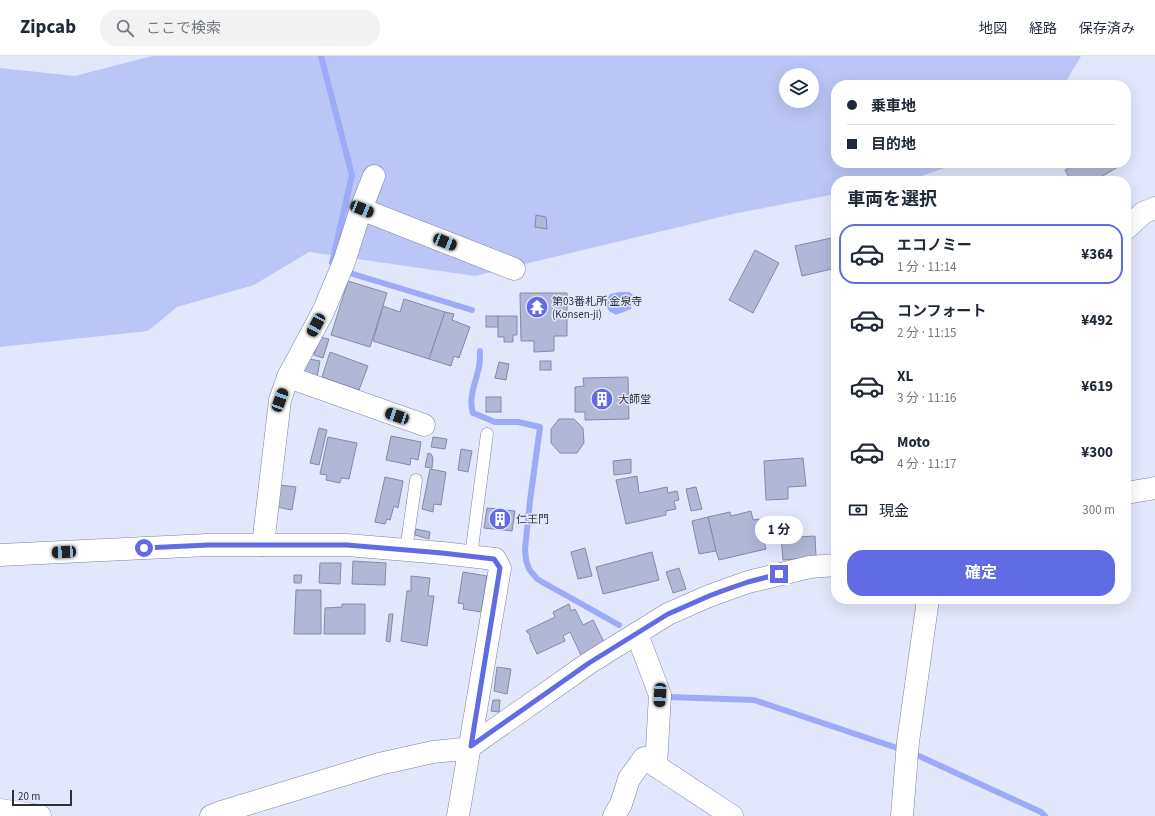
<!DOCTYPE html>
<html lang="ja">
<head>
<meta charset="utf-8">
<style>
  :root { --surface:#fff; --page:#f2f2f3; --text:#1f2937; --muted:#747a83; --line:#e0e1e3; --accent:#616be3 }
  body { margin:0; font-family:"Source Sans 3","Noto Sans JP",sans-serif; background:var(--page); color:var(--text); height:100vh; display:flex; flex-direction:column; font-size:15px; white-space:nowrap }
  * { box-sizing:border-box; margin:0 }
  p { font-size:13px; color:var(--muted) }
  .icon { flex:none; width:22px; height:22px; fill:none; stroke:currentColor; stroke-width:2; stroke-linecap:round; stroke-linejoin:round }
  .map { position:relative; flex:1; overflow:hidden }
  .side { position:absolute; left:831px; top:120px; width:300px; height:428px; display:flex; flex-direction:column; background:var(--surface); border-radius:16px; box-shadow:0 4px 16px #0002 }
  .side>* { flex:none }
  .hud { position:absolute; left:831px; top:24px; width:300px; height:88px; border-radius:16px; box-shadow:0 4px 16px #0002; display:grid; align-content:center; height:88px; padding:0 16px; background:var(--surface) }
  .tools { position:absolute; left:779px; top:12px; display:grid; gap:8px }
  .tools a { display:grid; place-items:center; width:40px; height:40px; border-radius:50%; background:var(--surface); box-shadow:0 4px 16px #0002; font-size:20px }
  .scale { position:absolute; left:12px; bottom:10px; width:60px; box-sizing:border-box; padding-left:4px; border:2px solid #2e313d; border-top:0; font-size:11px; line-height:14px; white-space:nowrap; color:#2e313d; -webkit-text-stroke:3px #e3e7fb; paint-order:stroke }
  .end { position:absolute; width:18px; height:18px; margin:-9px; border:5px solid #616be3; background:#fff; box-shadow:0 0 0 2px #fff }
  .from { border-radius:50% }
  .bubble { position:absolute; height:28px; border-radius:14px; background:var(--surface); box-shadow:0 4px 16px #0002; font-size:13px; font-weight:700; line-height:28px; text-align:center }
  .car { position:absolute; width:12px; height:24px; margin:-12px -6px; border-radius:5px; box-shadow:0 0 3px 1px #0007; background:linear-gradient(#222 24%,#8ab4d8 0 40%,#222 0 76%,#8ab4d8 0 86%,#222 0) }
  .hud b { display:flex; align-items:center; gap:14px; height:38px; font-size:15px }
  .hud b+b { border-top:1px solid var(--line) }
  .hud i { width:10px; height:10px; background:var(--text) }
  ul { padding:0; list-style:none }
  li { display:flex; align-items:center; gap:12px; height:60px; margin:0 8px 6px; padding:0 8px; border:2px solid transparent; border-radius:16px }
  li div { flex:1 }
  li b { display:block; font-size:15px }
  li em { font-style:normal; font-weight:700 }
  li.on { border-color:var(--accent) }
  li>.icon { width:36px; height:36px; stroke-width:1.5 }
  h2 { padding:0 16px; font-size:18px; line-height:48px }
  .pay { display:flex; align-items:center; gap:10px; height:44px; padding:0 16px; font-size:15px }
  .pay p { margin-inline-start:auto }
  .button { display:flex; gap:8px; margin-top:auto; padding:8px 16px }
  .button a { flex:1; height:46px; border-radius:16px; background:var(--accent); color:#fff; font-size:16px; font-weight:700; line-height:46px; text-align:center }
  header { display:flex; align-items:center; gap:24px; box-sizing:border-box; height:56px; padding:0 20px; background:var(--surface); border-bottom:1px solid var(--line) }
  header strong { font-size:19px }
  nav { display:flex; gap:22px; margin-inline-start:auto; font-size:14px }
  .search { width:280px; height:36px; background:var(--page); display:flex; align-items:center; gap:10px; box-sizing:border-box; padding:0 14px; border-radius:16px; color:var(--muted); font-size:15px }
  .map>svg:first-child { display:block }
</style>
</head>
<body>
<header>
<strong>Zipcab</strong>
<div class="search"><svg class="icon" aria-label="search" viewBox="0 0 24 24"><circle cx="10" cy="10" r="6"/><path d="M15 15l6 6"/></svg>ここで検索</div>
<nav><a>地図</a><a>経路</a><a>保存済み</a></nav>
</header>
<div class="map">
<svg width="1155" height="760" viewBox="0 0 1155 760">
  <rect width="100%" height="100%" fill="#e3e7fb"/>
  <!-- green -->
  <path fill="#bbc5f6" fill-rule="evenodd" d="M152 0H1081L1064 29H836V107H959L907 125H836V138L733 158 475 220 309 196 254 229 177 251 148 275 0 291V12L75 20ZM786 19H812V45H786Z"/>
  <!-- water -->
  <path fill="#9daaf6" d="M620 236H630L635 242 631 253 616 259 609 255 605 247 610 238Z"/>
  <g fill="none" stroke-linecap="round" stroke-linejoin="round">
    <!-- stream -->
    <g stroke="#9daaf6" stroke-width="6">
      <path d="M321 0 352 119 332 207 337 210"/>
      <path d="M345 214 353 218 472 254"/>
      <path d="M480 295C480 300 480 306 479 311 476 326 468 341 473 357L495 366H518L540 371 530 445 525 493 526 504 529 513 537 523 619 569"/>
      <path d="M669 641 754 644 900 693"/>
      <path d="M919 700 1041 756 1045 760"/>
    </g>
  </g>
  <!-- building -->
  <g fill="#b1b7d7" stroke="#848aa8">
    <path d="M1078 107H1122L1123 108 1094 125H1071L1065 114Z"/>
    <path d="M536 159 546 161 547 173 535 171Z"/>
    <path d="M836 181V212L802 220 795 190Z"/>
    <path d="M755 194 779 207 753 257 729 244Z"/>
    <path d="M348 225 387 237 370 291 331 279Z"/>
    <path d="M520 237H567V280H554V295L534 296V285H521Z"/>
    <path d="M404 243 445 256 429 303 373 285 383 250 400 256Z"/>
    <path d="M445 256 454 258 452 264 470 271 459 302 454 300 451 310 429 303Z"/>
    <rect x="486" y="260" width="12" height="11"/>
    <path d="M498 260H517V279H513V286H504V281H498Z"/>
    <path d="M320 281 329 283 323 302 314 299Z"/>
    <path d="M330 296 368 310 359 334 322 321Z"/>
    <path d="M304 302 320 305 317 321 301 318Z"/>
    <rect x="540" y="305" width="11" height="9"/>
    <path d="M499 306 509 308 506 324 495 322Z"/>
    <path d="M628 321 629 363 585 364V356H575V331L584 330 583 322Z"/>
    <rect x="486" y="341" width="15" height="15"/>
    <path d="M559 363H574L583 372 584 387 577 397H560L551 387V373Z"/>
    <path d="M319 372 327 374 319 409 310 407Z"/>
    <path d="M391 380 421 386 418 404 411 402 410 409 386 404Z"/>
    <path d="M328 381 357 387 349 423 341 422 340 427 326 424 327 419 320 418Z"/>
    <path d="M433 381 447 383 445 393 431 391Z"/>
    <path d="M461 393 472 395 468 416 458 414Z"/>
    <path d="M428 397 431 398 433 402 432 412 425 411Z"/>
    <path d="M803 402 806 430 788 431V443L766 444 764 405Z"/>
    <path d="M631 403V417L614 419 613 405Z"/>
    <path d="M430 413 446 416 441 449 434 448 433 456 422 453Z"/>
    <path d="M637 420 639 437 667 431 668 437 677 435 679 444 674 445 676 453 666 455V459L626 468 616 424Z"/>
    <path d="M385 421 403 425 398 452 394 450 390 464 387 463 385 468 375 466Z"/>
    <path d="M280 429 296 431 292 454 276 451Z"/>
    <path d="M696 431 702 453 691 455 686 433Z"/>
    <path d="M487 452 515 455 512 475 484 472Z"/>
    <path d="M751 455 753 464 759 463 766 493 719 504 716 495 708 461 730 456 731 460Z"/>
    <path d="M708 461 716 495 699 498 692 465Z"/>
    <path d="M416 473 430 476 429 483 415 479Z"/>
    <path d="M798 477V481L815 480 816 501 783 504 781 480Z"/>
    <path d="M585 492 592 520 578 523 571 496Z"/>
    <path d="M652 496 659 524 603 538 596 511Z"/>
    <path d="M353 505 386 507 385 529 352 528Z"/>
    <path d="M320 507H341L340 528 319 527Z"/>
    <path d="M679 512 686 533 673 537 666 516Z"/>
    <path d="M463 516 487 520 481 556 463 553 464 548 458 547Z"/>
    <path d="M294 519H302L301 527H294Z"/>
    <path d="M411 520 430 522 428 540H434L427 590 401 585 407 535H411Z"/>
    <path d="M296 534H321V578H294Z"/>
    <path d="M342 548H365V578H324L325 552 342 551Z"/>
    <path d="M569 548 571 555 575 553 583 569 593 564 604 586 581 599 570 576 563 580 565 585 537 598 530 583V579L526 575 555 561 553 556Z"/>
    <path d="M389 558H393L390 586 386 585Z"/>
    <path d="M497 611 511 613 507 638 494 635Z"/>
    <path d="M493 644H500L499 656 491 655Z"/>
  </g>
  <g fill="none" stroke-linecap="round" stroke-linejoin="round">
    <!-- lane casing -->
    <g stroke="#7d83a0" stroke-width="13">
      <g id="lane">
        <path d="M406 494 416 424"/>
        <path d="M471 500 487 378"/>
      </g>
    </g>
    <!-- street casing -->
    <g stroke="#7d83a0" stroke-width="23">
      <g id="street">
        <path d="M361 153 514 213"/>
        <path d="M1126 173 1143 157 1155 152"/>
        <path d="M288 321 424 369"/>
        <path d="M1126 437 1155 432"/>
        <path d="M263 489 280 344 288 321 323 256 344 206 361 153 374 120"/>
        <path d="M0 499 208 489H347L442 497 495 503 500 512 458 760"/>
        <path d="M637 578 660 639 656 710"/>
        <path d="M0 754 40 760"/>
        <path d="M211 760 218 757 379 708 433 696 463 693 471 690 589 607 668 558 709 540 748 526 810 511 836 509"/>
        <path d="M614 760 621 748 629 723 644 702 732 760"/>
        <path d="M902 760 908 686 928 543"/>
      </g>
    </g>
    <!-- lane -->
    <use href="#lane" stroke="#fff" stroke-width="12"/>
    <!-- street -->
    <use href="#street" stroke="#fff" stroke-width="22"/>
  </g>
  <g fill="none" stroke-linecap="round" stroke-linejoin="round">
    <!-- route -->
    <path stroke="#616be3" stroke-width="5" d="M144 492 208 489H347L442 497 494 503 500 512 471 690 589 607 668 558 709 540 722 535 748 526 779 518"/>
  </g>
  <!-- icons -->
  <defs>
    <g id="temple-disc" transform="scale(1.15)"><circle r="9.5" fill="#616be3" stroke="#e3e7fb"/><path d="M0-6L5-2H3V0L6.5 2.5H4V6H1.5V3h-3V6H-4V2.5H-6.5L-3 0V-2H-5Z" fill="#fff"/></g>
    <g id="building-disc" transform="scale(1.15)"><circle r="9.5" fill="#616be3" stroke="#e3e7fb"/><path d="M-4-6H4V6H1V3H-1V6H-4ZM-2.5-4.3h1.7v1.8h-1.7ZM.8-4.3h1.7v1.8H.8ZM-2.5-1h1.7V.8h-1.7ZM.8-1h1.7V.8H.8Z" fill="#fff"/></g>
  </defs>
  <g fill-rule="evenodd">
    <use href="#temple-disc" x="537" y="251"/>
    <use href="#building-disc" x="602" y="343"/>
    <use href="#building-disc" x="500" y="463"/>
  </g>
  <g text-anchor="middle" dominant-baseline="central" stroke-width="3" stroke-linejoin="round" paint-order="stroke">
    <!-- poi labels -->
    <g font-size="11" fill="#2e313d" stroke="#e3e7fb" text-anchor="start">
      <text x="552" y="245">第03番札所 金泉寺<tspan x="552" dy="13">(Konsen-ji)</tspan></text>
      <text x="618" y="343">大師堂</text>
      <text x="516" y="463">仁王門</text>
    </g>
  </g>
</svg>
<div class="tools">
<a><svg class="icon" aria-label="layers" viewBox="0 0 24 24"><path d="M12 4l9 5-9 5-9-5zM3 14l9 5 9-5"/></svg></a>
</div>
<div class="scale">20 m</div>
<i class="end from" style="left:144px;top:492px"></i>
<i class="end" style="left:779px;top:518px"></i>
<div class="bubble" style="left:755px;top:460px;width:48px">1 分</div>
<i class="car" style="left:362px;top:153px;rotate:112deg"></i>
<i class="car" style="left:445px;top:186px;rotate:112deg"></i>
<i class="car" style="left:316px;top:269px;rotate:208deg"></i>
<i class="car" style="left:280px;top:344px;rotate:20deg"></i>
<i class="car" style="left:397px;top:360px;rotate:289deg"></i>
<i class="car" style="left:64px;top:496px;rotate:267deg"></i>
<i class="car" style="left:660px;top:639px;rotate:183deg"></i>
<div class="hud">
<b><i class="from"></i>乗車地</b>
<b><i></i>目的地</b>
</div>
<section class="side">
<h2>車両を選択</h2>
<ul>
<li class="on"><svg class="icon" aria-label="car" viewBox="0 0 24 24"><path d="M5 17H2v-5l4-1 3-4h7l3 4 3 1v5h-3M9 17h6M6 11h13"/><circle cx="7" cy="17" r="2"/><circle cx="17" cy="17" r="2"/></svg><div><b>エコノミー</b><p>1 分 · 11:14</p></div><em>¥364</em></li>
<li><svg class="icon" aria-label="car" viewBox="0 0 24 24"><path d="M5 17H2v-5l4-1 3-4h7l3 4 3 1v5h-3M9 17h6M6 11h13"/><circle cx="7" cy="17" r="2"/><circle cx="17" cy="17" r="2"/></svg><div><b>コンフォート</b><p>2 分 · 11:15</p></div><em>¥492</em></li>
<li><svg class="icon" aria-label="car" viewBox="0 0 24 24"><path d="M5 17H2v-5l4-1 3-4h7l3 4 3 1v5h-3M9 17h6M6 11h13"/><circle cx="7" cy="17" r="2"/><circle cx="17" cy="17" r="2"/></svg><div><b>XL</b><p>3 分 · 11:16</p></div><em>¥619</em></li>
<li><svg class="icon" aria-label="car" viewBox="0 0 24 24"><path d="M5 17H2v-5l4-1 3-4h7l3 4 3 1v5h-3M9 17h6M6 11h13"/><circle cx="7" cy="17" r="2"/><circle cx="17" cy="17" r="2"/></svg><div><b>Moto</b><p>4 分 · 11:17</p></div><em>¥300</em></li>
</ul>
<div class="pay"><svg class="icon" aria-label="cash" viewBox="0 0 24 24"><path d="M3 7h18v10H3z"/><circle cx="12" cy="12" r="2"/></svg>現金<p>300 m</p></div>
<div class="button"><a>確定</a></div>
</section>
</div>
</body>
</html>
